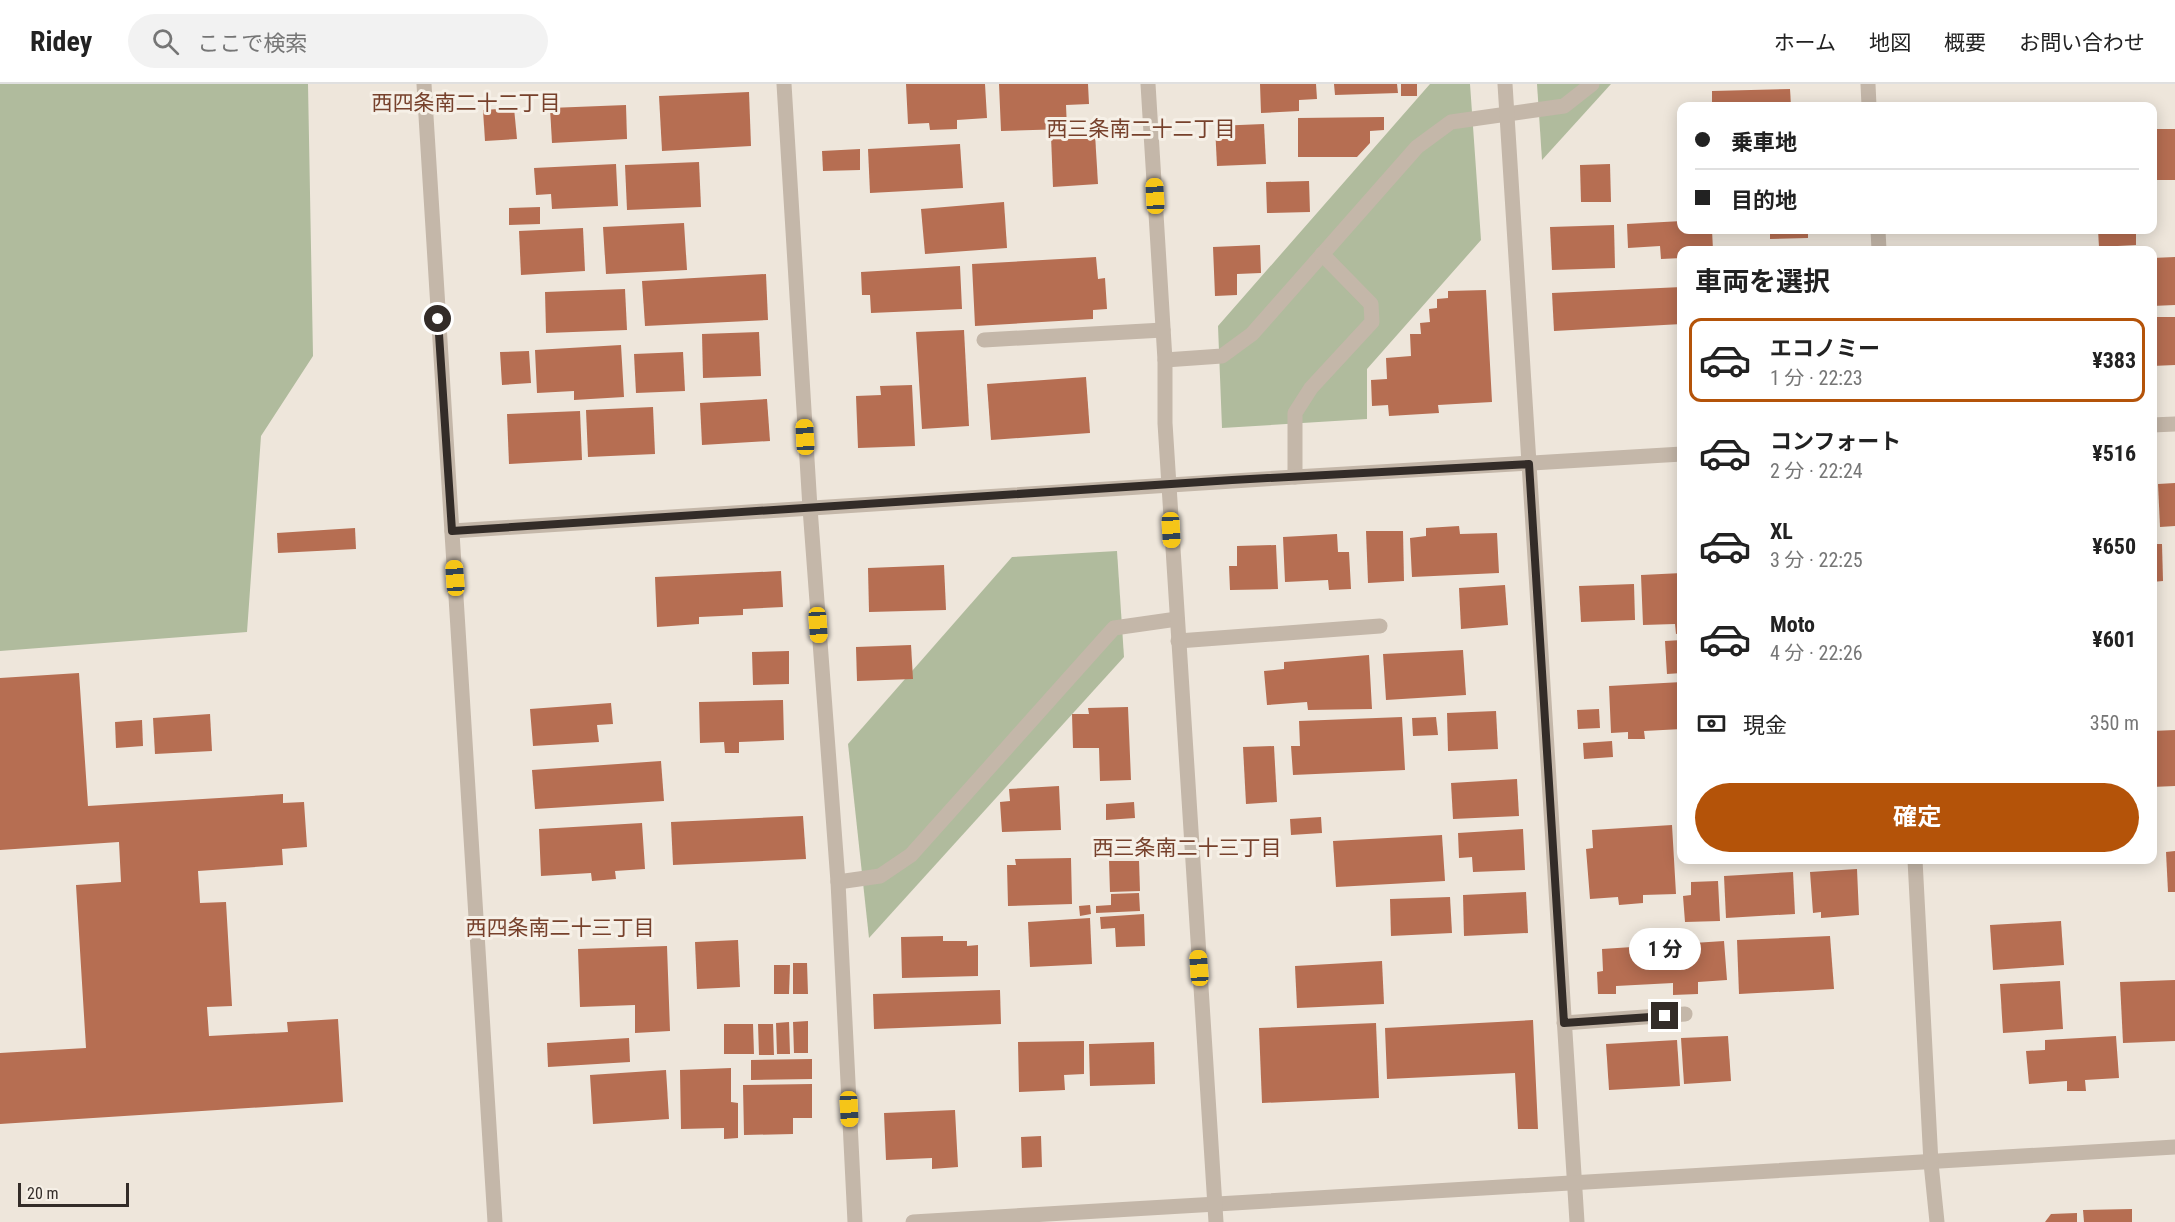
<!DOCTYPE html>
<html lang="ja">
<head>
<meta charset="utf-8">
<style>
  :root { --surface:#fff; --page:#f2f2f2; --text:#222; --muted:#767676; --line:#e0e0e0; --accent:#b45309 }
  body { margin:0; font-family:"Roboto Condensed","Noto Sans JP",sans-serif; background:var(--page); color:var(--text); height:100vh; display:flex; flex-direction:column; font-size:22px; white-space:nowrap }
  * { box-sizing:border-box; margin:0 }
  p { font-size:20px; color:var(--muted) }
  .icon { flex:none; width:33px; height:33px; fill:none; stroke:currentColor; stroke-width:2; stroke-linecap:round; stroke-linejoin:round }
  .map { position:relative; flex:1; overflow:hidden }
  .panel { position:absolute; left:1677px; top:162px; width:480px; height:618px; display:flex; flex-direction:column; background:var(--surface); border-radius:12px; box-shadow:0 3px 15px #0003 }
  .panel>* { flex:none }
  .banner { position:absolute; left:1677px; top:18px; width:480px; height:132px; border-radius:12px; box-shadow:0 3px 15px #0003; display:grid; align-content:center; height:132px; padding:0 18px; background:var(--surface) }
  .scale { position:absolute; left:18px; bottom:15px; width:111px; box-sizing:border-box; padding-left:6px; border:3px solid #332c28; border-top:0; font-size:16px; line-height:21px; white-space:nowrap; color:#332c28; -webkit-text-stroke:4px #f6f0e7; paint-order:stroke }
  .end { position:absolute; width:27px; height:27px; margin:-14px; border:8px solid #332c28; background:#fff; box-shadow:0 0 0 3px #fff }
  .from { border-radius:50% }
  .bubble { position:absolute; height:42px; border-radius:21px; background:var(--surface); box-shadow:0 3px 15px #0003; font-size:20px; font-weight:700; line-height:42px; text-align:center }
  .car { position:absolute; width:18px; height:36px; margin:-18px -9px; border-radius:8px; box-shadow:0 0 4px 2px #0007; background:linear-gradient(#f5c518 24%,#345 0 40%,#f5c518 0 76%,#345 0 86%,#f5c518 0) }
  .banner b { display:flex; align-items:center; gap:21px; height:57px; font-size:22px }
  .banner b+b { border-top:2px solid var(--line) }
  .banner i { width:15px; height:15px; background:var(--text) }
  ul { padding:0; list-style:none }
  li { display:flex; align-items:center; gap:18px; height:84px; margin:0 12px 9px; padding:0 6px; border:3px solid transparent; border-radius:12px }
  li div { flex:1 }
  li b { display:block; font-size:22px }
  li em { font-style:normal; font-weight:700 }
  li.on { border-color:var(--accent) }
  li>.icon { width:54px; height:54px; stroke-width:1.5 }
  h2 { padding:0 18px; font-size:27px; line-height:72px }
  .pay { display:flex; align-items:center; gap:15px; height:66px; padding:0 18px; font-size:22px }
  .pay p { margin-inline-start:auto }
  .primary-button { display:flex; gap:12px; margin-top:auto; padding:12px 18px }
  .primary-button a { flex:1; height:69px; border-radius:36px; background:var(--accent); color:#fff; font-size:24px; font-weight:700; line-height:69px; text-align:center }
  header { display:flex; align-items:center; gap:36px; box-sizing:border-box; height:84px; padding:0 30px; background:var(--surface); border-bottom:2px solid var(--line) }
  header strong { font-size:28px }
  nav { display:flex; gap:33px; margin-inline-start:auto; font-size:21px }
  .search { width:420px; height:54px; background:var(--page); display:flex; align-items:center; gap:15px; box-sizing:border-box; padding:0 21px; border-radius:33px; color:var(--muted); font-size:22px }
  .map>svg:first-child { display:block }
</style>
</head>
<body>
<header>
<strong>Ridey</strong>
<div class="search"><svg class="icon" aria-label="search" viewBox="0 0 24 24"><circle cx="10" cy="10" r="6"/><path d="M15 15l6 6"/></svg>ここで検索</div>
<nav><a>ホーム</a><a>地図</a><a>概要</a><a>お問い合わせ</a></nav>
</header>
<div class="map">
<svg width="2175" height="1138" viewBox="0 0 2175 1138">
  <rect width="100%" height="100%" fill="#eee6db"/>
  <!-- green -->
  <g fill="#b0bb9d">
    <path d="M0 0H308L313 272 261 352 247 548 0 567Z"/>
    <path d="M1430 0H1470L1481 156 1367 285V335L1222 344 1218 242Z"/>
    <path d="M1537 0H1611L1542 76Z"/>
    <path d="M1117 467 1124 573 869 854 848 660 1012 473Z"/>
  </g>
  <!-- building -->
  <g fill="#b66e52">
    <path d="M906 0H985L987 34 957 36V45L930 46 929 39 908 40Z"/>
    <path d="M999 0H1088L1089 20 1066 21 1067 45 1001 47Z"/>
    <path d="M1260 0H1316L1317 15 1299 16V27L1261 29Z"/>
    <path d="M1334 0H1397L1398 9 1335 11Z"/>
    <rect x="1401" y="0" width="16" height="12"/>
    <path d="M1790 5 1791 22H1712V7Z"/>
    <path d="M749 8 751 62 662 67 659 12Z"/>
    <path d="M626 21 627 55 552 59 550 24Z"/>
    <path d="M514 24 517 55 485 57 483 26Z"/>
    <path d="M1384 33V46L1370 47V59L1357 73H1298V34Z"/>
    <path d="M1264 40 1266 80 1217 82 1215 42Z"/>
    <rect x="2152" y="45" width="23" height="51"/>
    <path d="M1095 50 1098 100 1053 103 1051 52Z"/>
    <path d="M960 60 963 104 870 109 868 65Z"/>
    <path d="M860 65V86L823 87 822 67Z"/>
    <path d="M1677 71H1682V115H1678Z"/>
    <path d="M699 78 701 123 627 126 625 81Z"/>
    <path d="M616 80 618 122 552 125 551 110 536 111 534 84Z"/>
    <path d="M1610 80 1611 118H1581L1580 81Z"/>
    <path d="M1309 97 1310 128 1267 129 1266 98Z"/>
    <path d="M1004 118 1007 164 925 170 921 125Z"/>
    <path d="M540 123V140L509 141V124Z"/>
    <path d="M1682 137V146H1712L1713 166H1682V174L1661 175 1660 162 1628 164 1627 140Z"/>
    <path d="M684 139 687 186 606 190 603 143Z"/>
    <path d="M1614 141 1615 184 1552 186 1550 143Z"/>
    <path d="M583 144 585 187 521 191 519 147Z"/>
    <path d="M1770 146H1808V154L1770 155Z"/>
    <path d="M2098 146H2136V161L2099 163Z"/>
    <path d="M1260 161 1261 189 1237 190V211L1215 212 1213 163Z"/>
    <path d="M1096 173 1098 195 1105 194 1107 225 1093 226V235L975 242 972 180Z"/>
    <path d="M2175 173V221L2152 222V174Z"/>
    <path d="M960 182 962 225 871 229 870 211H862L861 188Z"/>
    <path d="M766 190 768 236 645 242 642 197Z"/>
    <path d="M1682 203V240L1554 247 1552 209Z"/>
    <path d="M625 205 627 246 546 249 545 208Z"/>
    <path d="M1486 206 1492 318 1438 321 1439 329 1389 332 1388 321 1372 322 1371 296 1387 295 1386 274 1411 272 1410 250H1421L1420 239 1430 238 1429 225 1437 224V215L1448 214V207Z"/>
    <path d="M2152 233H2175V281L2152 282Z"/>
    <path d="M964 246 969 342 922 345 916 248Z"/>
    <path d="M759 248 761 292 703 294 702 250Z"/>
    <path d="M621 261 624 313 574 316V307L537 309 535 266Z"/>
    <path d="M529 267 531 299 502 301 500 268Z"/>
    <path d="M683 268 685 307 636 309 634 270Z"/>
    <path d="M1086 293 1090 349 991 356 987 300Z"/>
    <path d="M912 301 915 362 858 364 856 312 881 311 880 302Z"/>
    <path d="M767 315 770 357 702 361 700 319Z"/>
    <path d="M653 323 655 370 588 373 586 326Z"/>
    <path d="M580 327 582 376 509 380 507 330Z"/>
    <path d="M2175 399V442L2160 443 2158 400Z"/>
    <path d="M1459 442 1460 450 1497 449 1499 489 1412 493 1410 454 1426 452V444Z"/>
    <path d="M355 444 356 465 278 469 277 449Z"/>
    <path d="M1366 447H1403L1404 497 1368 499Z"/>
    <path d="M1337 450 1338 468H1349L1351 505 1329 506 1328 496 1285 498 1283 453Z"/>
    <path d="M2152 460H2162L2163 497 2152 498Z"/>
    <path d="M1276 461 1278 505 1230 506 1229 482H1237V462Z"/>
    <path d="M944 481 946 526 869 528 868 484Z"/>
    <path d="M781 487 783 523 743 525V531L699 533V540L657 543 655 493Z"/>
    <path d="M1682 489V549L1676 550 1675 540 1643 541 1641 491Z"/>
    <path d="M1634 500 1635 536 1581 538 1579 502Z"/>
    <path d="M1505 501 1508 541 1461 545 1459 504Z"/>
    <path d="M1682 556V589L1667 590 1665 557Z"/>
    <path d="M911 561 913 595 857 597 856 563Z"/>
    <path d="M1463 566 1466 611 1386 616 1383 570Z"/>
    <path d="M789 567V600L753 601 752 568Z"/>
    <path d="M1369 571 1372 625 1308 626 1307 618 1267 621 1264 587 1284 585V578Z"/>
    <path d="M79 589 88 722 283 710V719L304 718 307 763 282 765 283 781 198 787 200 819 226 818 232 922 207 923 209 952 288 948 287 938 338 935 343 1018 0 1040V969L86 964 76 801 121 798 119 758 0 766V594Z"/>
    <path d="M1682 598V645L1644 647 1645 655H1628V648L1611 649 1609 602Z"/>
    <path d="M783 616 784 656 739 658V669H725L724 658 700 659 699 618Z"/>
    <path d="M611 619 613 640 597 641 599 658 533 662 530 625Z"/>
    <path d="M1128 623 1131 696 1100 697 1099 664H1073L1072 630H1089L1088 624Z"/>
    <path d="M1599 625 1600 644 1578 645 1577 626Z"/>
    <path d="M1496 627 1498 665 1448 667 1447 629Z"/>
    <path d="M210 630 212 667 155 670 153 634Z"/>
    <path d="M1402 633 1405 686 1293 691 1291 662H1300L1299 637Z"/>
    <path d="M1436 633 1438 651 1413 652 1412 634Z"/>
    <path d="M142 636 143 662 116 664 115 638Z"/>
    <path d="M2175 646V702L2152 703V647Z"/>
    <path d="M1612 657 1613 673 1584 675 1583 659Z"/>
    <path d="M1274 662 1277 718 1246 720 1243 663Z"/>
    <path d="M661 677 664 717 535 725 532 686Z"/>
    <path d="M1517 695 1519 732 1453 735 1451 699Z"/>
    <path d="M1059 702 1061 746 1002 748 1000 718 1010 717 1009 705Z"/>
    <path d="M1134 718 1135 734 1106 736V720Z"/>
    <path d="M803 732 806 775 673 781 671 738Z"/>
    <path d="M1321 733 1322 749 1291 751 1290 735Z"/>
    <path d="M642 739 645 785 615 787 616 795 592 797 591 789 541 792 539 745Z"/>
    <path d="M1672 741 1676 810 1643 811V819L1619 821 1618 813 1590 815 1586 765 1593 764 1592 746Z"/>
    <path d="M1523 745 1525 786 1473 788 1472 773 1459 774 1458 749Z"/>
    <path d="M1442 751 1445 797 1336 803 1333 757Z"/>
    <path d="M2175 767V808H2168L2166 768Z"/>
    <path d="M1071 774 1072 820 1008 822 1007 781H1016L1015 775Z"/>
    <path d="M1683 776H1700V777L1683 778Z"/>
    <path d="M1109 777H1139L1140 807 1110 808Z"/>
    <path d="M1857 785 1859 831 1821 834V828L1813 829 1810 788Z"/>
    <path d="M1793 788 1795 830 1726 834 1724 792Z"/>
    <path d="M1718 797 1720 837 1685 838 1683 812 1691 811V798Z"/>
    <path d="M1526 808 1528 849 1464 852 1463 811Z"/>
    <path d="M1139 809 1140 827 1096 829V822L1111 821V810Z"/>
    <path d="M1450 813 1452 849 1391 852 1390 815Z"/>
    <path d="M1090 821 1091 830 1080 832 1079 822Z"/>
    <path d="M1144 830 1145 862 1116 863 1115 844 1101 845 1100 833Z"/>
    <path d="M1090 834 1092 880 1030 883 1028 838Z"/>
    <path d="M2061 837 2064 881 1993 886 1990 841Z"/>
    <path d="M943 852V857H967V862L978 861V892L902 894 901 853Z"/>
    <path d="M1830 852 1834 905 1739 910 1737 856Z"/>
    <path d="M738 856 740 903 697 905 695 858Z"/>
    <path d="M1724 857 1727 896 1698 898V910L1673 911V899L1616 902V910H1598L1597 888 1603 887 1602 865Z"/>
    <path d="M667 862 670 947 635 949V921L580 923 578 865Z"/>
    <path d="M1382 877 1384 920 1297 924 1295 882Z"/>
    <path d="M793 879H807L808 910H793Z"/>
    <path d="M774 881H790L789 910H774Z"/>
    <path d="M2175 896V957L2123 959 2120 898Z"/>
    <path d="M2060 897 2063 945 2003 949 2000 900Z"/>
    <path d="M1000 906 1001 940 874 945 873 910Z"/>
    <path d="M1533 936 1538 1045H1518L1515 989 1387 995 1385 944Z"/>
    <path d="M808 937V969H794L793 938Z"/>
    <path d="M789 938 790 970H777L776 939Z"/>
    <path d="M1376 939 1379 1014 1262 1019 1259 944Z"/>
    <path d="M724 940H753L754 970H724Z"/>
    <path d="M758 940H773L774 971H759Z"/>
    <path d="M1728 952 1731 997 1684 1000 1681 954Z"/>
    <path d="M2116 952 2119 994 2085 996 2086 1007H2067V997L2029 1000 2026 967 2045 966V956Z"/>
    <path d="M629 954 630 978 548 983 547 959Z"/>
    <path d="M1677 956 1680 1002 1609 1006 1606 960Z"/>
    <path d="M1084 957V990L1064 991 1065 1006 1019 1008 1018 958Z"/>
    <path d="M1154 958 1155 1000 1090 1002 1089 960Z"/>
    <path d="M812 975V995L751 996V976Z"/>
    <path d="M731 984V1018L738 1019V1054L724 1055V1044L681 1045 680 986Z"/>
    <path d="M666 986 669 1035 593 1040 590 991Z"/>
    <path d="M812 1000V1034H793V1050L744 1051 743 1001Z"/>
    <path d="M955 1026 958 1083 932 1085V1074L886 1076 884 1029Z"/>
    <path d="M1041 1052 1042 1083 1022 1084 1021 1053Z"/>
    <path d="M2132 1125V1138H2084L2083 1126Z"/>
    <path d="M2077 1129V1138H2045L2051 1130Z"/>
  </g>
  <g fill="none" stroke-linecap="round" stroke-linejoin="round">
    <!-- service -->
    <g stroke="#c4b7a9" stroke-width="15">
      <path d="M984 256 1163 246"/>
      <path d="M1165 276 1222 272 1252 250 1417 63 1451 38 1564 22 1592 0"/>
      <path d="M1295 393V329L1311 304 1372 238 1371 220 1322 170"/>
      <path d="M1178 557 1380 542"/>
      <path d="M838 798 880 792 911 771 1114 544 1177 535"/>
      <path d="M1564 939 1685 930"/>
    </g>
    <!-- minor -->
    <g stroke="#c4b7a9" stroke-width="15">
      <path d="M424 0 495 1138"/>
      <path d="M784 0 810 424 838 798 855 1138"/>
      <path d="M1505 0 1577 1138"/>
      <path d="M913 1138C1333 1110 1754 1090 2175 1063"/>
    </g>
    <!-- tertiary -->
    <g stroke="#c4b7a9" stroke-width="15">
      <path d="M1148 0 1165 276V339L1216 1138"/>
      <path d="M1868 0 1869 22"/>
      <path d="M1878 146 1879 166"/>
      <path d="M2152 341 2175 340"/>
      <path d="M452 447 1295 393 1682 370"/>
      <path d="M1915 776 1931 1079 1937 1138"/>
    </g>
  </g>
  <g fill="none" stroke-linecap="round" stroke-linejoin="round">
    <!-- route -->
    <path stroke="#332c28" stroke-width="8" d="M438 235 452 447 1232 396 1529 380 1564 939 1665 932"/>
  </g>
  <g text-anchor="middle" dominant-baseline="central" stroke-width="6" stroke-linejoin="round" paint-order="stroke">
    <!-- neighbourhood labels -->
    <g font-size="21" fill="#77412c" stroke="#f6f0e7">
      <text x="466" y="19">西四条南二十二丁目</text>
      <text x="1141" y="45">西三条南二十二丁目</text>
      <text x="1187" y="764">西三条南二十三丁目</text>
      <text x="560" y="844">西四条南二十三丁目</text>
    </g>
  </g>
</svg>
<div class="scale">20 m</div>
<i class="end from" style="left:438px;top:235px"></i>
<i class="end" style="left:1665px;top:932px"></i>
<div class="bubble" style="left:1629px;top:844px;width:72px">1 分</div>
<i class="car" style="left:1155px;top:112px;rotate:357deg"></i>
<i class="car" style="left:805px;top:353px;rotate:357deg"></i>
<i class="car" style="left:1171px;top:446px;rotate:177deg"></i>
<i class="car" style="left:455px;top:494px;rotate:356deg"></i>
<i class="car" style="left:818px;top:541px;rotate:176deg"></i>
<i class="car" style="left:1199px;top:884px;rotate:356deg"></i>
<i class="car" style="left:849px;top:1025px;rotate:177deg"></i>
<div class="banner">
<b><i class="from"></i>乗車地</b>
<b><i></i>目的地</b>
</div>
<section class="panel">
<h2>車両を選択</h2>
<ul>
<li class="on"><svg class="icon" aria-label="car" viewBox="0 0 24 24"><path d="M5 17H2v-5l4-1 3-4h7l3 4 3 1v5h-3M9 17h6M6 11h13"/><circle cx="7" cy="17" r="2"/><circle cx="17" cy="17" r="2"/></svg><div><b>エコノミー</b><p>1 分 · 22:23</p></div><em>¥383</em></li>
<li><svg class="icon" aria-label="car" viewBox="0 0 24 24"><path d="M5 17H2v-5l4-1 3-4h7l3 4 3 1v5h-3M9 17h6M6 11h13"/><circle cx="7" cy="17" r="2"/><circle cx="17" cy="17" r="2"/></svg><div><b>コンフォート</b><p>2 分 · 22:24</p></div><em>¥516</em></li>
<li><svg class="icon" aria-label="car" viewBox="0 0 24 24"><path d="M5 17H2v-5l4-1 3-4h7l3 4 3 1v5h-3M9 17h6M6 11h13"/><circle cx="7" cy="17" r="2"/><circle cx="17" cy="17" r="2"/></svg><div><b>XL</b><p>3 分 · 22:25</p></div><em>¥650</em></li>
<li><svg class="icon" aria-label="car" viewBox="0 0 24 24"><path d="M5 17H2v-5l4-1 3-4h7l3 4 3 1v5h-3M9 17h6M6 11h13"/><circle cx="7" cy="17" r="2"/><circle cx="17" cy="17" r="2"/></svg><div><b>Moto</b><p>4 分 · 22:26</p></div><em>¥601</em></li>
</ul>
<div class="pay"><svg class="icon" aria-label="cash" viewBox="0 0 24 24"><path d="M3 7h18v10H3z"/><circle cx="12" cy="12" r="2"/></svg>現金<p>350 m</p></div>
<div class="primary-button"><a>確定</a></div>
</section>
</div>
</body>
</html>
